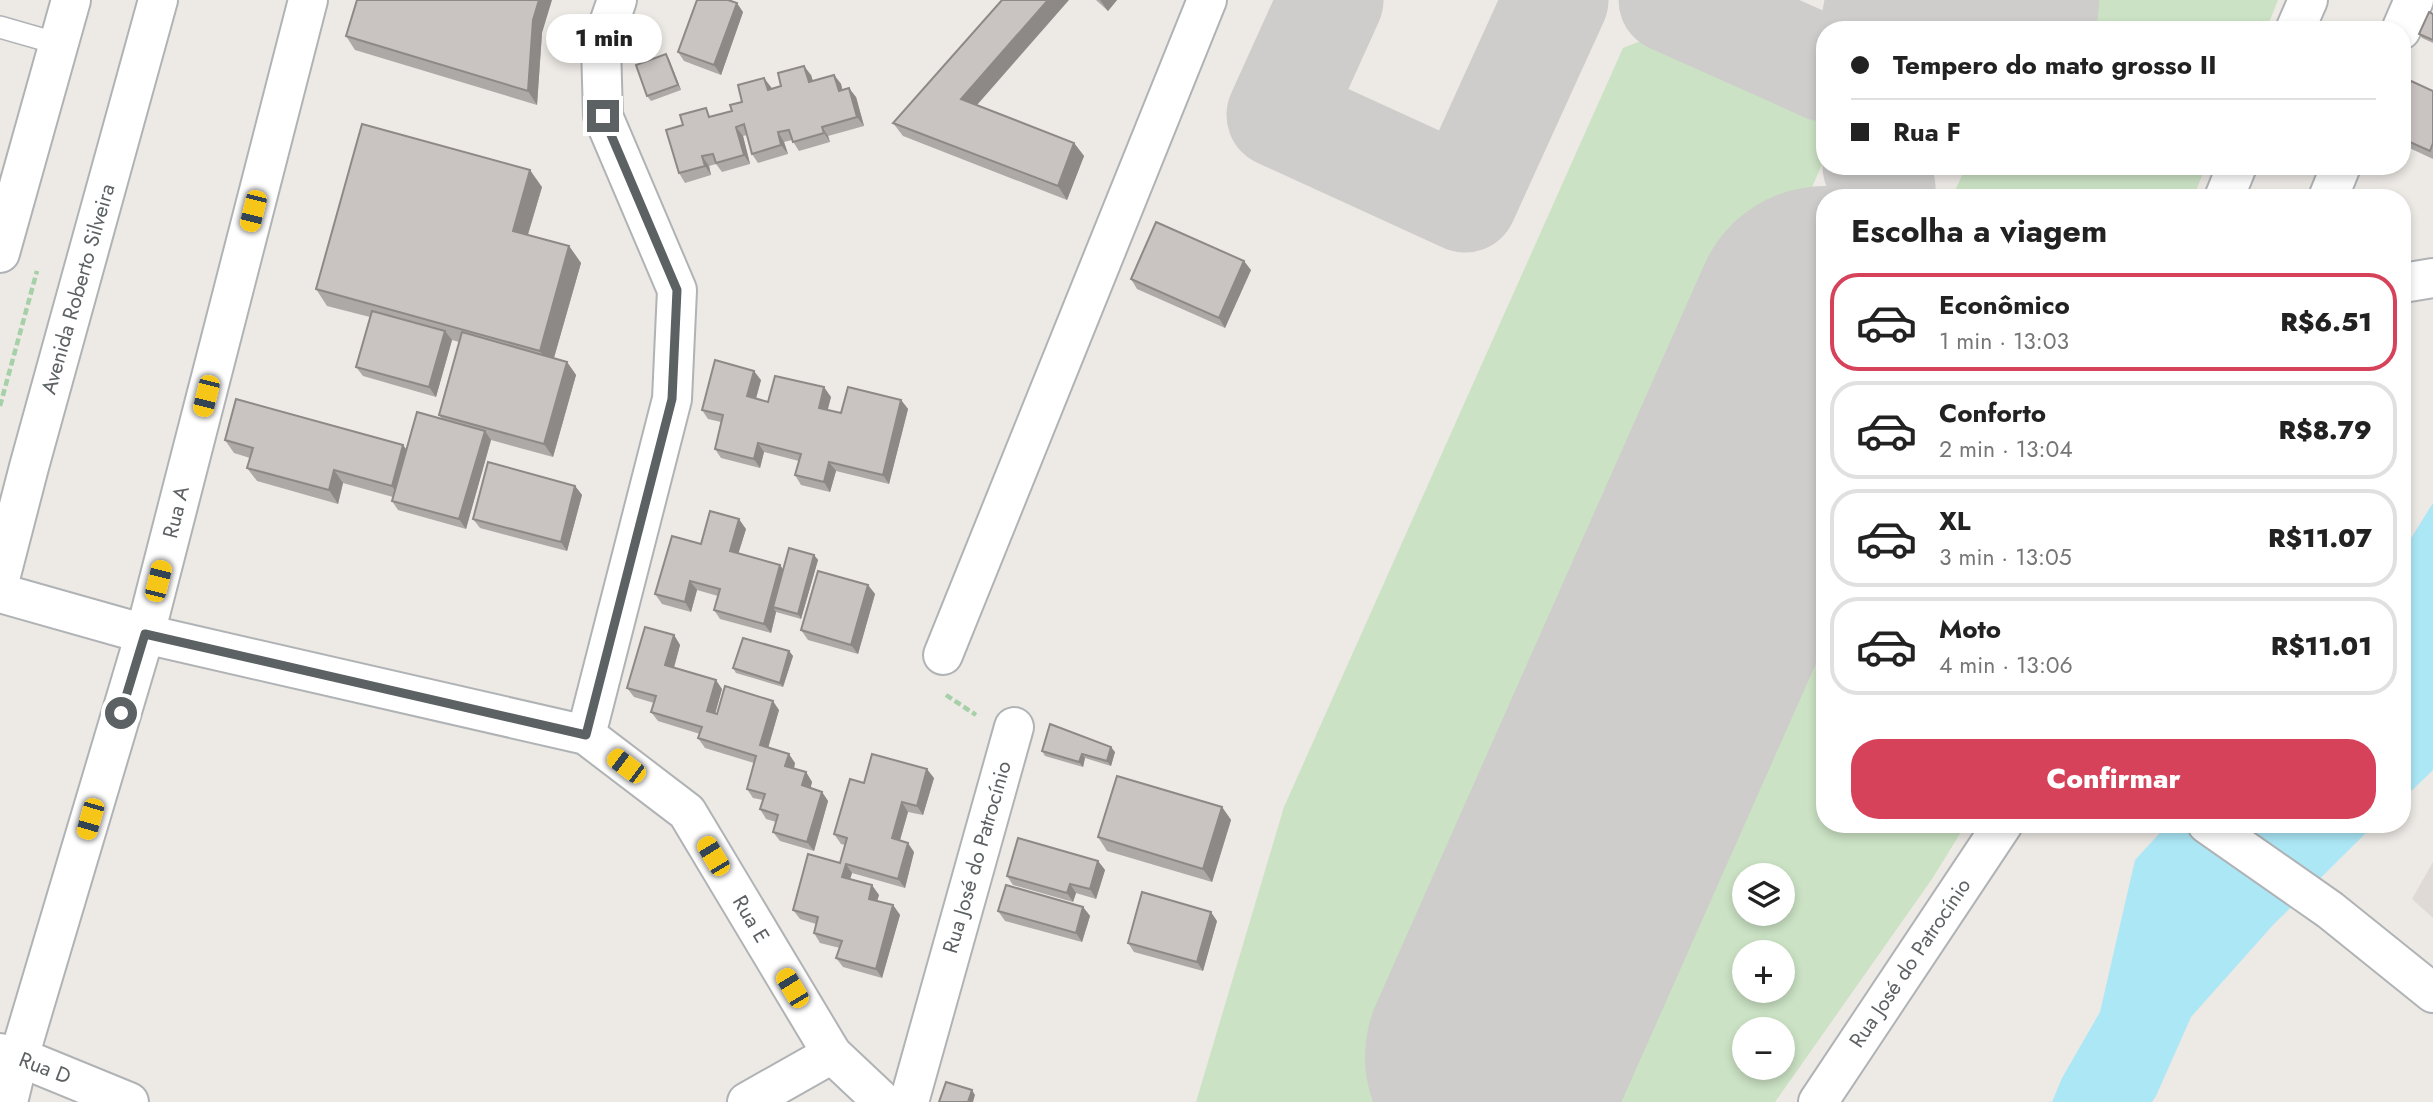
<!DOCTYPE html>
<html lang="pt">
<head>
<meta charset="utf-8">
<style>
  :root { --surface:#fff; --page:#f2f2f2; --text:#222; --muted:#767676; --line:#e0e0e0; --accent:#d64259 }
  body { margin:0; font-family:Jost,sans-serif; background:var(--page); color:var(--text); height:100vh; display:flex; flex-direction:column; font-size:26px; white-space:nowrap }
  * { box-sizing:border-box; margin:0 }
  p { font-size:23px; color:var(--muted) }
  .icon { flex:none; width:38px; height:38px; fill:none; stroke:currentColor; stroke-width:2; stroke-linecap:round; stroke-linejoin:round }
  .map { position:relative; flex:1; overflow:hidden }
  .drawer { position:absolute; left:1816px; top:189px; width:595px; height:644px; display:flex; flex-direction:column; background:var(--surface); border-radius:28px; box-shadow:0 4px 10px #0003 }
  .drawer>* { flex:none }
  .top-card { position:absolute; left:1816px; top:21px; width:595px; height:154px; border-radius:28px; box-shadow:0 4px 10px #0003; display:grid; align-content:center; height:154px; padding:0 35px; background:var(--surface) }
  .buttons { position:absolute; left:1732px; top:863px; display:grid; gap:14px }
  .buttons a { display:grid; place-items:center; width:63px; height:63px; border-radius:50%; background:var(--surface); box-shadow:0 4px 10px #0003; font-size:35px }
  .end { position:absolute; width:32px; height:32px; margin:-16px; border:9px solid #5c6163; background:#fff; box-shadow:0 0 0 4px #fff }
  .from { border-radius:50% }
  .bubble { position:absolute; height:49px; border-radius:24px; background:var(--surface); box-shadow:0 4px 10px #0003; font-size:23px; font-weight:800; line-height:49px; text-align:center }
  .car { position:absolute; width:21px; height:42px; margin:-21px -10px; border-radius:9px; box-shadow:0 0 5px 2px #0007; background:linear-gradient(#f5c518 24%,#345 0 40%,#f5c518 0 76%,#345 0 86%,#f5c518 0) }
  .top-card b { display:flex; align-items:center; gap:24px; height:66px; font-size:26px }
  .top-card b+b { border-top:2px solid var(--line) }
  .top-card i { width:18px; height:18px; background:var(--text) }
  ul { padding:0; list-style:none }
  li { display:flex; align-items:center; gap:21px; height:98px; margin:0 14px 10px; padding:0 21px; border:4px solid var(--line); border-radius:28px }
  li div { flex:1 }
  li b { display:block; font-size:26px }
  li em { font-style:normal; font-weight:800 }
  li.active { border-color:var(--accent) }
  li>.icon { width:63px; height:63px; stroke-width:1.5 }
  h2 { padding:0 35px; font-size:32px; line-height:84px }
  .button { display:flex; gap:14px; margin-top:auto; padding:14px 35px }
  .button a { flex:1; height:80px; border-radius:28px; background:var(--accent); color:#fff; font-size:28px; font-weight:800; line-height:80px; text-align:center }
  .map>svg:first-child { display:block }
</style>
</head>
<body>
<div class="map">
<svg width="2433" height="1102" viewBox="0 0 2433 1102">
  <rect width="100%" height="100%" fill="#ede9e5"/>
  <!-- education -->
  <path fill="#e0dad6" d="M2433 862V918L2412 899Z"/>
  <!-- green -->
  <g fill="#cbe2c4" fill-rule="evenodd">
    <path d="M2040 0H2278L2266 30H2027Z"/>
    <path d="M1676 27 1817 94 1825 129V158L1402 1102H1196L1284 807 1623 48Z"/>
    <path d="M1966 166H2206L2193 198H1952Z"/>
    <path d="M1825 484V824H1966L1932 879 1775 1102H1550ZM1745 875H1783V914H1745ZM1783 952V990H1745V952ZM1783 1029V1068H1745V1029Z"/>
  </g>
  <!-- water -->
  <g fill="#ace7f6">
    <path d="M2433 503V770L2403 799V551Z"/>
    <path d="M2168 824H2375L2273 925 2191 1017 2156 1096 2152 1102H2052L2062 1078 2100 1012 2135 860Z"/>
  </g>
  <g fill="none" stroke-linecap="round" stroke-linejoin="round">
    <!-- taxiway -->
    <g stroke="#cecdcb" stroke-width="105">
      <path d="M1331 0 1279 115 1465 200 1556 0"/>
      <path d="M1671 0 1825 69"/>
      <path d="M1917 30 1955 25"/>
      <path d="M1875 166 1883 188"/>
    </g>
    <!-- runway -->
    <g stroke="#cecdcb" stroke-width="264">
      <path d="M1953 30 1967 0"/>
      <path d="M1497 1057 1825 318"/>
    </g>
    <!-- service casing -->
    <g stroke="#b0b3b5" stroke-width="24">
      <path id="service" d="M0 27 59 44"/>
    </g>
    <!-- minor casing -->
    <g stroke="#b0b3b5" stroke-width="42">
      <g id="minor">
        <path d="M2295 30 2308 0"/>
        <path d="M2401 30 2414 0"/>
        <path d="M2224 198 2237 166"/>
        <path d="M2328 198 2341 166"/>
        <path d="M2403 283 2433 278"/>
        <path d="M0 593 145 634 586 735 687 812 832 1054 883 1102"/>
        <path d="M943 655 1207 0"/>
        <path d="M586 735 672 399 677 290 603 116 601 46 617 0"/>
        <path d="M2207 824 2330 910 2433 993"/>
        <path d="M0 1053 19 1057 129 1102"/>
        <path d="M8 1102 19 1057 145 634 308 0"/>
        <path d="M747 1102 832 1054"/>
        <path d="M909 1102 1014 727"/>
        <path d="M1818 1102 2003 824"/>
      </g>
    </g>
    <!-- tertiary casing -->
    <g stroke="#b0b3b5" stroke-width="42">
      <g id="tertiary">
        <path d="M0 253 71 0"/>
        <path d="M0 579 29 467 158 0"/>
      </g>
    </g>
    <!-- path -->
    <g stroke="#a6d0a8" stroke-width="4.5" stroke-dasharray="7 3.5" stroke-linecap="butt">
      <path d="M0 406 37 271"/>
      <path d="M946 695 976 715"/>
    </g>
    <!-- service -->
    <use href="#service" stroke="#fff" stroke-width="21"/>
    <!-- minor -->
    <use href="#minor" stroke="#fff" stroke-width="38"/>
    <!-- tertiary -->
    <use href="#tertiary" stroke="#fff" stroke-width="38"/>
  </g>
  <!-- wall -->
  <g fill="#ada9a6">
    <path d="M1096 0H1117L1108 11Z"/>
    <path d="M743 12 721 75 684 61 678 52Z"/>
    <path d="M2433 14V43L2422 38 2419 34Z"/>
    <path d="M542 33 537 105 355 50 346 36Z"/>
    <path d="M666 54 669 59 681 90 651 101 647 96Z"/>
    <path d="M811 75 813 81 834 75 841 84 842 90 856 97 864 126 828 136 830 142 799 151 792 140 784 142 788 154 758 163 752 154 747 135 743 136 750 164 722 172 716 164 709 166 711 175 685 183 679 173 712 116 732 111 742 102 771 87 772 89Z"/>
    <path d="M2433 91V159L2403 145V101Z"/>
    <path d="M976 105 1074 143 1084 156 1067 200 903 136 893 123Z"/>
    <path d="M542 187 528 235 569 246 581 263 554 358 567 362 576 375 553 457 491 440 466 529 398 510 392 501 393 497 343 483 338 504 257 481 247 468 250 458 234 453 225 440 403 445 406 449 442 419 439 415 459 342 452 340 436 397 363 376 356 367 370 317 327 306 316 289Z"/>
    <path d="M1251 270 1225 328 1137 289 1131 279Z"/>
    <path d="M761 380 756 398 768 402 831 397 827 410 841 413 901 400 908 409 889 484 836 471 830 492 801 485 795 475 799 461 764 452 760 468 721 458 715 449 721 422 708 419 702 410Z"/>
    <path d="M575 486 582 495 567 551 480 528 473 519Z"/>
    <path d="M746 529 738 554 780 565 783 570 814 555 818 560 801 619 776 612 771 633 720 619 714 610 718 596 697 590 691 612 662 604 655 594 701 544Z"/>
    <path d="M868 585 875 594 858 654 808 640 801 630Z"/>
    <path d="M674 635 680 645 674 668 722 689 715 714 779 710 768 748 795 763 794 769 806 772 812 782 810 788 822 792 828 801 814 851 780 841 773 832 776 822 766 819 760 809 763 800 753 798 747 789 754 763 705 748 698 738 700 734 658 721 651 712 654 703 634 697 627 688Z"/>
    <path d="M789 651 793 656 783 687 736 673 733 668Z"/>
    <path d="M1042 751 1115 752 1111 766 1085 758 1083 767 1045 756Z"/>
    <path d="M934 778 923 815 908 812 900 840 914 852 905 888 852 873 850 879 879 895 877 901 893 905 900 915 882 978 843 967 836 958 840 948 820 943 814 933 816 924 800 919 793 910 840 863 845 845 841 844 834 834 864 783Z"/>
    <path d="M1222 807 1231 820 1212 882 1107 851 1098 837Z"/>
    <path d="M1098 861 1105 870 1096 899 1076 893 1073 902 1013 885 1007 876Z"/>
    <path d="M1083 907 1090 916 1082 942 1005 921 998 911Z"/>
    <path d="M1217 921 1203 971 1134 952 1128 943Z"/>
  </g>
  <!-- shaded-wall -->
  <g fill="#8d8987">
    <path d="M539 0H552L542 33 537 105 528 91 533 20Z"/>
    <path d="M1048 0H1069L970 113 961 99Z"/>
    <path d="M1100 0H1117L1108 11Z"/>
    <path d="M737 3 743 12 721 75 714 65Z"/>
    <path d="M666 54 669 59 681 90 678 85Z"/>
    <path d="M804 66 811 75 816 92 809 82Z"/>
    <path d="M834 75 841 84 845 100 839 91Z"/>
    <path d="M764 78 771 87 774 100 768 90Z"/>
    <path d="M849 88 856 97 864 126 857 117Z"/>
    <path d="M736 127 743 136 750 164 744 155Z"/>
    <path d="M822 127 828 136 830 142 824 133Z"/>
    <path d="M778 132 784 142 788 154 781 145Z"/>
    <path d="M1074 143 1084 156 1067 200 1058 186Z"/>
    <path d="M702 156 709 166 711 175 705 166Z"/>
    <path d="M530 170 542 187 524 247 513 231Z"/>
    <path d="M569 246 581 263 551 368 540 351Z"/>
    <path d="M1244 261 1251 270 1225 328 1219 318Z"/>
    <path d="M445 331 452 340 436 397 429 387Z"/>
    <path d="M567 362 576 375 553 457 544 444Z"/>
    <path d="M754 371 761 380 754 406 747 396Z"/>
    <path d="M824 387 831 397 826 417 819 408Z"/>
    <path d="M901 400 908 409 889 484 883 475Z"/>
    <path d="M485 431 491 440 466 529 459 519Z"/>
    <path d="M758 443 764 452 760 468 754 459Z"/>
    <path d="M403 445 413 459 401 500 392 486Z"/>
    <path d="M829 462 836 471 830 492 824 482Z"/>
    <path d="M334 470 343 483 338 504 329 490Z"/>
    <path d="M575 486 582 495 567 551 561 542Z"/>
    <path d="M739 519 746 529 736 561 730 551Z"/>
    <path d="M814 555 818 560 801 619 798 614Z"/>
    <path d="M780 565 787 575 773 607 776 612 771 633 764 624Z"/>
    <path d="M690 581 697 590 691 612 685 602Z"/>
    <path d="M868 585 875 594 858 654 851 645Z"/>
    <path d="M674 635 680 645 672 674 665 665Z"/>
    <path d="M789 651 793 656 783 687 780 683Z"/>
    <path d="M716 680 722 689 713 721 707 711Z"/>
    <path d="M773 701 779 710 766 755 760 745Z"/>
    <path d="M1111 747 1115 752 1111 766 1107 761Z"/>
    <path d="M789 754 795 763 792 776 785 766Z"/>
    <path d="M1082 754 1085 758 1083 767 1079 762Z"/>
    <path d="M927 769 934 778 923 815 917 806Z"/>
    <path d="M806 772 812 782 809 795 802 785Z"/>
    <path d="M822 792 828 801 814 851 807 842Z"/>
    <path d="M902 802 908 812 898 847 892 838Z"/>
    <path d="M1222 807 1231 820 1212 882 1203 869Z"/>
    <path d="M908 843 914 852 905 888 898 879Z"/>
    <path d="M1098 861 1105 870 1096 899 1090 889Z"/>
    <path d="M846 864 852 873 848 886 842 877Z"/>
    <path d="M1070 884 1076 893 1073 902 1067 893Z"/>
    <path d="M872 885 879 895 875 908 869 899Z"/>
    <path d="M893 905 900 915 882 978 876 969Z"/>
    <path d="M1083 907 1090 916 1082 942 1076 933Z"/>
    <path d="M1211 912 1217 921 1203 971 1197 962Z"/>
    <path d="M972 1090 975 1095 973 1102H968Z"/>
  </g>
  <!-- building -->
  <g fill="#c9c4c1" stroke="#8d8987" stroke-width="2">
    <path d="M357 0H539L533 20 528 91 346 36Z"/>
    <path d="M697 0H728L737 3 714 65 678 52Z"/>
    <path d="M1002 0H1048L961 99 1074 143 1058 186 893 123Z"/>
    <path d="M2429 12 2433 14V40L2419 34Z"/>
    <path d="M666 54 678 85 647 96 636 65Z"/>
    <path d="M804 66 809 82 834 75 839 91 849 88 857 117 822 127 824 133 793 142 789 130 778 132 781 145 752 154 744 124 736 127 744 155 716 163 713 154 702 156 705 166 679 173 666 130 683 125 680 115 706 108 709 117 732 111 730 105 742 102 738 85 764 78 768 90 781 86 778 73Z"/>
    <path d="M2411 81 2433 91V143L2430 151 2403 139V101Z"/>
    <path d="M362 124 530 170 513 231 569 246 540 351 316 289Z"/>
    <path d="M1156 222 1244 261 1219 318 1131 279Z"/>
    <path d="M372 311 445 331 429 387 356 367Z"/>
    <path d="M462 332 567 362 544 444 439 415Z"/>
    <path d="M715 360 754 371 747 396 768 402 775 376 824 387 819 408 841 413 848 387 901 400 883 475 829 462 824 482 795 475 801 454 758 443 754 459 715 449 723 415 702 410Z"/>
    <path d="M236 399 403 445 392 486 334 470 329 490 247 468 253 448 225 440Z"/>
    <path d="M417 412 485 431 459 519 392 501Z"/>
    <path d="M488 462 575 486 561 542 473 519Z"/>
    <path d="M710 511 739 519 730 551 780 565 764 624 714 610 720 589 690 581 685 602 655 594 672 536 701 544Z"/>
    <path d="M789 548 814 555 798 614 773 607Z"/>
    <path d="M818 571 868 585 851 645 801 630Z"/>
    <path d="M645 627 674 635 665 665 716 680 707 711 717 714 725 686 773 701 760 745 789 754 785 766 806 772 802 785 822 792 807 842 773 832 778 815 760 809 765 794 747 789 756 756 698 738 702 727 651 712 656 696 627 688Z"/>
    <path d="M743 638 789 651 780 683 733 668Z"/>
    <path d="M1050 724 1111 747 1107 761 1082 754 1079 762 1042 751Z"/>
    <path d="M872 754 927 769 917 806 902 802 892 838 908 843 898 879 846 864 842 877 872 885 869 899 893 905 876 969 836 958 842 941 814 933 818 917 793 910 808 854 840 863 847 838 834 834 850 779 864 783Z"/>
    <path d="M1117 776 1222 807 1203 869 1098 837Z"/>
    <path d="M1018 838 1098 861 1090 889 1070 884 1067 893 1007 876Z"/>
    <path d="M1006 885 1083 907 1076 933 998 911Z"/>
    <path d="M1142 892 1211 912 1197 962 1128 943Z"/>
    <path d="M946 1082 972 1090 968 1102H939Z"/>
  </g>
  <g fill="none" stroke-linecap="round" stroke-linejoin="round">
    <!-- route -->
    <path stroke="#5c6163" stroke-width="9" d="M121 713 145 634 586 735 672 399 677 290 603 116"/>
  </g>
  <g text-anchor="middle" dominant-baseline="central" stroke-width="7" stroke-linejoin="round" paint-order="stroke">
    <!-- street labels -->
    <g font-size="21" fill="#5c6163" stroke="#fff">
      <text transform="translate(78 289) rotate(-74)">Avenida Roberto Silveira</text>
      <text transform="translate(176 512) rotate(-76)">Rua A</text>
      <text transform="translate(977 857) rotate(-74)">Rua José do Patrocínio</text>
      <text transform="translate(751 919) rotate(59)">Rua E</text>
      <text transform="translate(1910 963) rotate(-56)">Rua José do Patrocínio</text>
      <text transform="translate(45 1068) rotate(21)">Rua D</text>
    </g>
  </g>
</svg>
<div class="buttons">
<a><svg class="icon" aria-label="layers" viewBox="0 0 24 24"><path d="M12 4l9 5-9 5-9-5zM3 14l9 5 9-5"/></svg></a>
<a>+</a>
<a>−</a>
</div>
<i class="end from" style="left:121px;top:713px"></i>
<i class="end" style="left:603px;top:116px"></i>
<div class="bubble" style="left:546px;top:14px;width:116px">1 min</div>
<i class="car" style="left:253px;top:211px;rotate:194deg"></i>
<i class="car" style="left:206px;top:396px;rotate:194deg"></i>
<i class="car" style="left:158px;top:581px;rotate:14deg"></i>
<i class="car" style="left:626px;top:766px;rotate:307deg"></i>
<i class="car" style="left:90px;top:819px;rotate:196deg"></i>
<i class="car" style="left:713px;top:856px;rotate:329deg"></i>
<i class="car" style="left:792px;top:988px;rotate:329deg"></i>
<div class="top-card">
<b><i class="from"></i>Tempero do mato grosso II</b>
<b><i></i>Rua F</b>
</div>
<section class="drawer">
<h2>Escolha a viagem</h2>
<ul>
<li class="active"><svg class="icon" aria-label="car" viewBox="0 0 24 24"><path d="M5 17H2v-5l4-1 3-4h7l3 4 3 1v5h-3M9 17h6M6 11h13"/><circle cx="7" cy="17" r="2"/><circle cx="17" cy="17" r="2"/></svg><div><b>Econômico</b><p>1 min · 13:03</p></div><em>R$6.51</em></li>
<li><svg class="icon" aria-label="car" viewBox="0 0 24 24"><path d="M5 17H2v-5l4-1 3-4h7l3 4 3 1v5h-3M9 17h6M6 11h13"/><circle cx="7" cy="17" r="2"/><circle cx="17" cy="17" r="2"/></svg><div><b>Conforto</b><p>2 min · 13:04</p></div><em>R$8.79</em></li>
<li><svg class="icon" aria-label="car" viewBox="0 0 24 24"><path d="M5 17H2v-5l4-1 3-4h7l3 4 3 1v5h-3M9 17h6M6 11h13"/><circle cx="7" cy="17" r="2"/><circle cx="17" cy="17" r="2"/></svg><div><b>XL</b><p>3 min · 13:05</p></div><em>R$11.07</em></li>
<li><svg class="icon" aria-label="car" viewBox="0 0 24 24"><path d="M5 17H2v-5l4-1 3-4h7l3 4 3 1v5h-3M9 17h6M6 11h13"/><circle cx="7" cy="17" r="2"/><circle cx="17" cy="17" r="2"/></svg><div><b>Moto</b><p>4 min · 13:06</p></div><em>R$11.01</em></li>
</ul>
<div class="button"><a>Confirmar</a></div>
</section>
</div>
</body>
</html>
